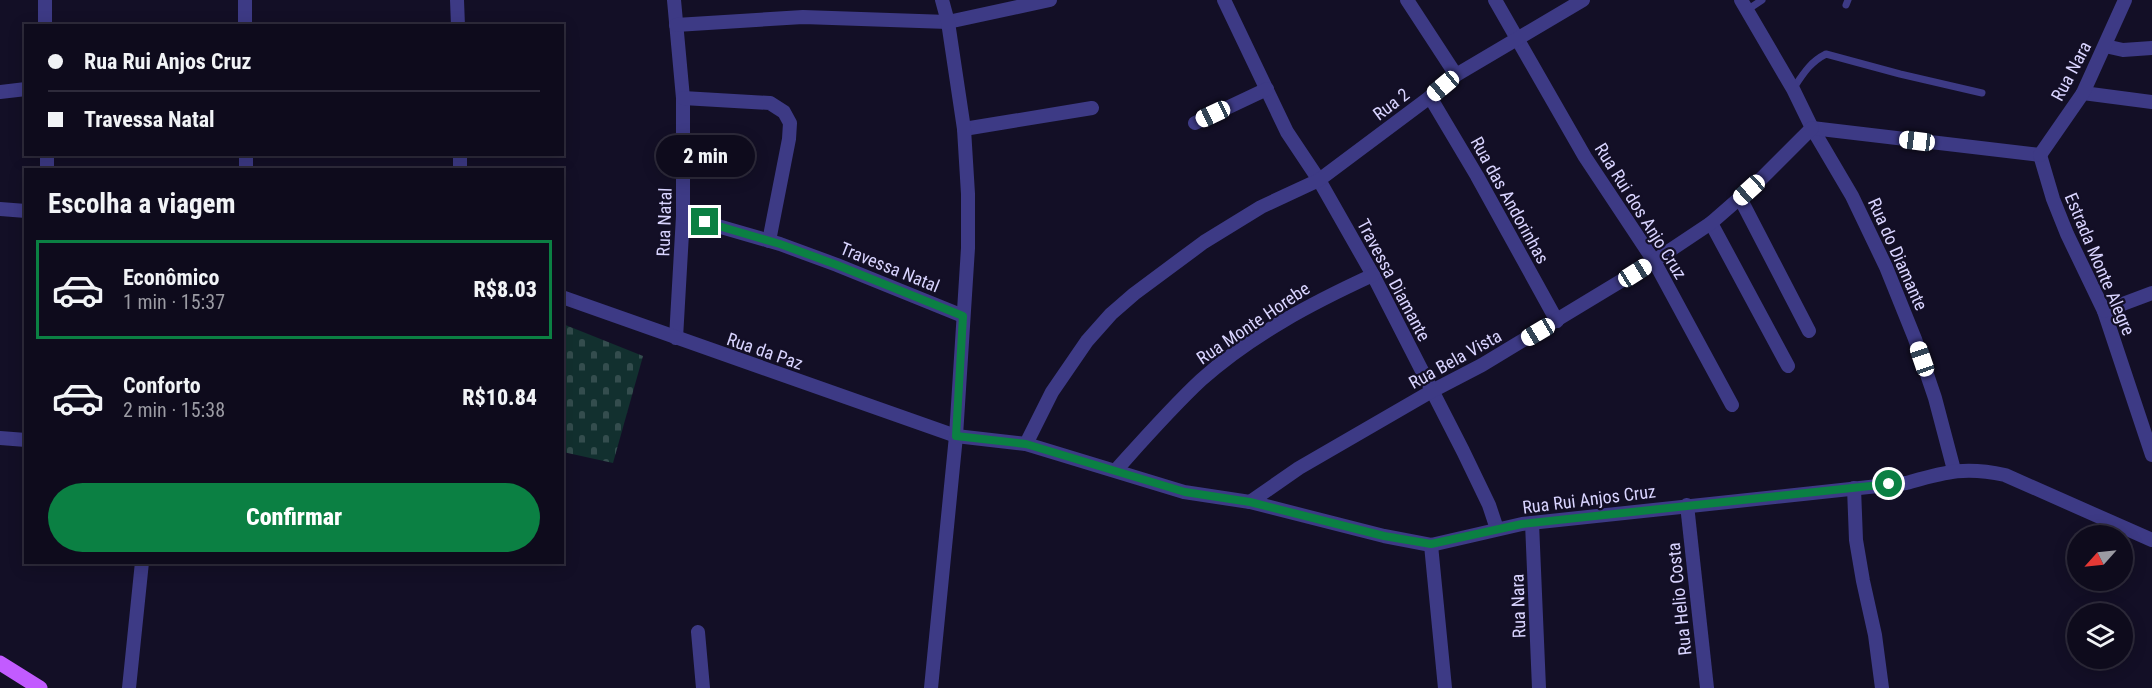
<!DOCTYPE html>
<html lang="pt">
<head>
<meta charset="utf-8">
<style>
  :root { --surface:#0e0b1c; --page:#1c1929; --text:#f1f3f6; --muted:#9b9ba3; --line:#2e2b3b; --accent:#0b8043 }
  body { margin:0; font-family:"Roboto Condensed",sans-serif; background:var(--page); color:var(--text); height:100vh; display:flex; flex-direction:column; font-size:22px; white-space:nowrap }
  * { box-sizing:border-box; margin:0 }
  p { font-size:20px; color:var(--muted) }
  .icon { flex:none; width:33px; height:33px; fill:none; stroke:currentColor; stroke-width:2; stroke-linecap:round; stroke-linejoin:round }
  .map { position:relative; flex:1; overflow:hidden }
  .side { position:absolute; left:24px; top:168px; width:540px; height:396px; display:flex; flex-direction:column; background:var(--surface); border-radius:0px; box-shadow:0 3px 15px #0003,0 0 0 2px var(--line) }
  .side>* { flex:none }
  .guide { position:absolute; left:24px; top:24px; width:540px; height:132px; border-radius:0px; box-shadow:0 3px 15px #0003,0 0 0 2px var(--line); display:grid; align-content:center; height:132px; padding:0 24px; background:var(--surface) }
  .needle { width:39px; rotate:243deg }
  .buttons { position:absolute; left:2067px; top:525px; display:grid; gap:12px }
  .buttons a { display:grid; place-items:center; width:66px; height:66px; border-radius:50%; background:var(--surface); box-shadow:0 3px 15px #0003,0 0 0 2px var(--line); font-size:30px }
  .end { position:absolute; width:27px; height:27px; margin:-14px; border:8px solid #0b8043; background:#fff; box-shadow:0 0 0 3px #fff }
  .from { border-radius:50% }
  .bubble { position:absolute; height:42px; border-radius:21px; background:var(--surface); box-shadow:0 3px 15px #0003,0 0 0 2px var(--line); font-size:20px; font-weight:800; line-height:42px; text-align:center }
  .car { position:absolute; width:18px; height:36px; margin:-18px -9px; border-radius:8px; box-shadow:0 0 4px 2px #0007; background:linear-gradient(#fff 24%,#345 0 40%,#fff 0 76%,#345 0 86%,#fff 0) }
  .guide b { display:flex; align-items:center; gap:21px; height:57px; font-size:22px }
  .guide b+b { border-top:2px solid var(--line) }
  .guide i { width:15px; height:15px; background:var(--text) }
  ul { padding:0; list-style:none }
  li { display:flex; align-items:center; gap:18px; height:99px; margin:0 12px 9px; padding:0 12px; border:3px solid transparent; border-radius:0px }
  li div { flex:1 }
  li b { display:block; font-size:22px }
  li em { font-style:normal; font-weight:800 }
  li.active { border-color:var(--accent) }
  li>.icon { width:54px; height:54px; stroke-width:1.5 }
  h2 { padding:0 24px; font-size:27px; line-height:72px }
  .action { display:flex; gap:12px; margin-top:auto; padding:12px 24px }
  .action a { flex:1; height:69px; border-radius:36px; background:var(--accent); color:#fff; font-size:24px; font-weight:800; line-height:69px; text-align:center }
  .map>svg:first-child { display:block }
</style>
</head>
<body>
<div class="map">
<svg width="2152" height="688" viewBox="0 0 2152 688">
  <defs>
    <pattern id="cemetery-stones" width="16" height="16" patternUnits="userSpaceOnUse" patternTransform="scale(1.5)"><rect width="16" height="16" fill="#12302f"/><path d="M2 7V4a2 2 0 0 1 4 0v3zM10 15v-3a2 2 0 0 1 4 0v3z" fill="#344d4e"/></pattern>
  </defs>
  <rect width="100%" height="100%" fill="#130f26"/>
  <!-- cemetery -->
  <path fill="url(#cemetery-stones)" d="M563 324 643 356 613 463 563 452Z"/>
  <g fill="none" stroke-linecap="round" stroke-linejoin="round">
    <!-- lane -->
    <g stroke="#3d3a85" stroke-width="7">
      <path d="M1846 5 1848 0"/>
      <path d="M1747 10 1762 0"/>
      <path d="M1793 89C1803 74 1810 62 1826 54L1900 74 1982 93"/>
    </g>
    <!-- street -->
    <g stroke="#3d3a85" stroke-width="14">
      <path d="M45 0V26"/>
      <path d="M245 0V26"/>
      <path d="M457 0 458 26"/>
      <path d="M674 0 683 98V216L676 338"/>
      <path d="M1224 0 1287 132 1319 180 1373 275 1463 451 1489 505 1497 529"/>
      <path d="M1407 0 1456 75"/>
      <path d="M1495 0 1585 157 1654 261 1732 405"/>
      <path d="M1741 0 1793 89 1812 128 1852 196 1886 267 1915 339 1935 398 1954 470"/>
      <path d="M676 25 803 17 948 22 1050 0"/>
      <path d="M2105 46 2123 50 2152 48"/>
      <path d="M0 92 26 89"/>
      <path d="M2083 93 2152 102"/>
      <path d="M1430 97 1477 176 1557 321"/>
      <path d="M683 98 770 103 784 112 790 123 789 139 769 241"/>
      <path d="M1195 123 1267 89"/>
      <path d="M1812 128 2040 155"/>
      <path d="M964 129 1092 108"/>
      <path d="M47 154V170"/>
      <path d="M246 154V170"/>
      <path d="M460 154V170"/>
      <path d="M2040 155 2053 199 2067 234 2104 311 2152 455"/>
      <path d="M2040 155 2083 93 2125 0"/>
      <path d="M1740 198 1809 331"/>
      <path d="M0 209 26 211"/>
      <path d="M683 216 780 244 837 265 963 316"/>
      <path d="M1711 223 1788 366"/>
      <path d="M562 297 956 436 1026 444 1184 492 1250 502 1384 536 1431 545 1522 524 1906 483C1946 472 1964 466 2005 475L2152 540"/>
      <path d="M2104 311 2152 293"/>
      <path d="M0 438 26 440"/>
      <path d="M1026 444 1052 392 1087 341 1111 314 1134 294 1204 242 1261 207 1319 180 1430 97 1456 75 1583 0"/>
      <path d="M1116 470C1143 440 1171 408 1201 380 1251 335 1312 303 1373 275"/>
      <path d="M1854 488 1856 540 1863 581 1875 635 1882 688"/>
      <path d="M1250 502 1299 468 1432 391 1482 365 1654 261 1711 223 1758 182 1812 128"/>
      <path d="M1687 505 1707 688"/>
      <path d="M1532 523 1539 688"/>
      <path d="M1431 545 1445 688"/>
      <path d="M698 632 703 688"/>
      <path d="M129 688 142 562"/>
      <path d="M931 688 956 436 968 248V194L964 129 948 22 942 0"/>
    </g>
    <!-- primary -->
    <path stroke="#c25bff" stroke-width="15" d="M0 663 40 688"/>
  </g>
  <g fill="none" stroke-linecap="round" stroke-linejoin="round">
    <!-- route -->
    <path stroke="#0b8043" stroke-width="8" d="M705 222 780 244 837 265 963 316 956 436 1026 444 1185 492 1250 502 1384 536 1431 544 1522 524 1889 484"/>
  </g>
  <g text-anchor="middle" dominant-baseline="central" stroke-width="4.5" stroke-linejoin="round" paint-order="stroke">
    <!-- street labels -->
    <g font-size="18" fill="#d9d4ff" stroke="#130f26">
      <text transform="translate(2071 71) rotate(-62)">Rua Nara</text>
      <text transform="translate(1391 104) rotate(-37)">Rua 2</text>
      <text transform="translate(1510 200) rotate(61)">Rua das Andorinhas</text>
      <text transform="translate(1641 211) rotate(58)">Rua Rui dos Anjo Cruz</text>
      <text transform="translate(664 222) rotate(-88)">Rua Natal</text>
      <text transform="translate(1898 254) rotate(66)">Rua do Diamante</text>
      <text transform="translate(2100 264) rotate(67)">Estrada Monte Alegre</text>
      <text transform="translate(890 267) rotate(22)">Travessa Natal</text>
      <text transform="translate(1394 280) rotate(62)">Travessa Diamante</text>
      <text transform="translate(1253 323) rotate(-34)">Rua Monte Horebe</text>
      <text transform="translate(765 351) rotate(19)">Rua da Paz</text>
      <text transform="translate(1455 359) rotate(-29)">Rua Bela Vista</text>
      <text transform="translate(1589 499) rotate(-7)">Rua Rui Anjos Cruz</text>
      <text transform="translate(1679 599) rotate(-96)">Rua Helio Costa</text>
      <text transform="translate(1518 606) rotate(-92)">Rua Nara</text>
    </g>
  </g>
</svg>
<div class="buttons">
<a><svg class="needle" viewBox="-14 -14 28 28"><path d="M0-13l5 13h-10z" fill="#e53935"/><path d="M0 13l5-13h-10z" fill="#9b9ba3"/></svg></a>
<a><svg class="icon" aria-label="layers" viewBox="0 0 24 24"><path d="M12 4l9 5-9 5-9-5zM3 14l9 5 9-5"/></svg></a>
</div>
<i class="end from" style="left:1889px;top:484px"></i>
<i class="end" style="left:705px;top:222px"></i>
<div class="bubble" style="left:656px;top:135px;width:99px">2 min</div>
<i class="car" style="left:1443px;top:86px;rotate:230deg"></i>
<i class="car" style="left:1213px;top:114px;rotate:245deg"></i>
<i class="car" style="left:1917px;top:141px;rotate:277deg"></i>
<i class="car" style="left:1749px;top:190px;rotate:228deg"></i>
<i class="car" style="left:1635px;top:273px;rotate:58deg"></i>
<i class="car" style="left:1538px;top:332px;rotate:239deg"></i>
<i class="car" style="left:1922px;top:359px;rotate:341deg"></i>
<div class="guide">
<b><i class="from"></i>Rua Rui Anjos Cruz</b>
<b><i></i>Travessa Natal</b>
</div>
<section class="side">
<h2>Escolha a viagem</h2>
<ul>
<li class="active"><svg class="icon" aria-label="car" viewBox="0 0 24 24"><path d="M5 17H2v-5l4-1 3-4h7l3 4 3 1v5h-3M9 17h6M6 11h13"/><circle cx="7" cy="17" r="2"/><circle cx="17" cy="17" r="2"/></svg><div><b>Econômico</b><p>1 min · 15:37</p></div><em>R$8.03</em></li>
<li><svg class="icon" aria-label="car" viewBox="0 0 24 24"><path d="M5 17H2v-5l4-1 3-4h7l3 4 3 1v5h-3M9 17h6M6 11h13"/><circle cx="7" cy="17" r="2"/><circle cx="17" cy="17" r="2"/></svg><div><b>Conforto</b><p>2 min · 15:38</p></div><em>R$10.84</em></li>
</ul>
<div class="action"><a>Confirmar</a></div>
</section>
</div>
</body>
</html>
